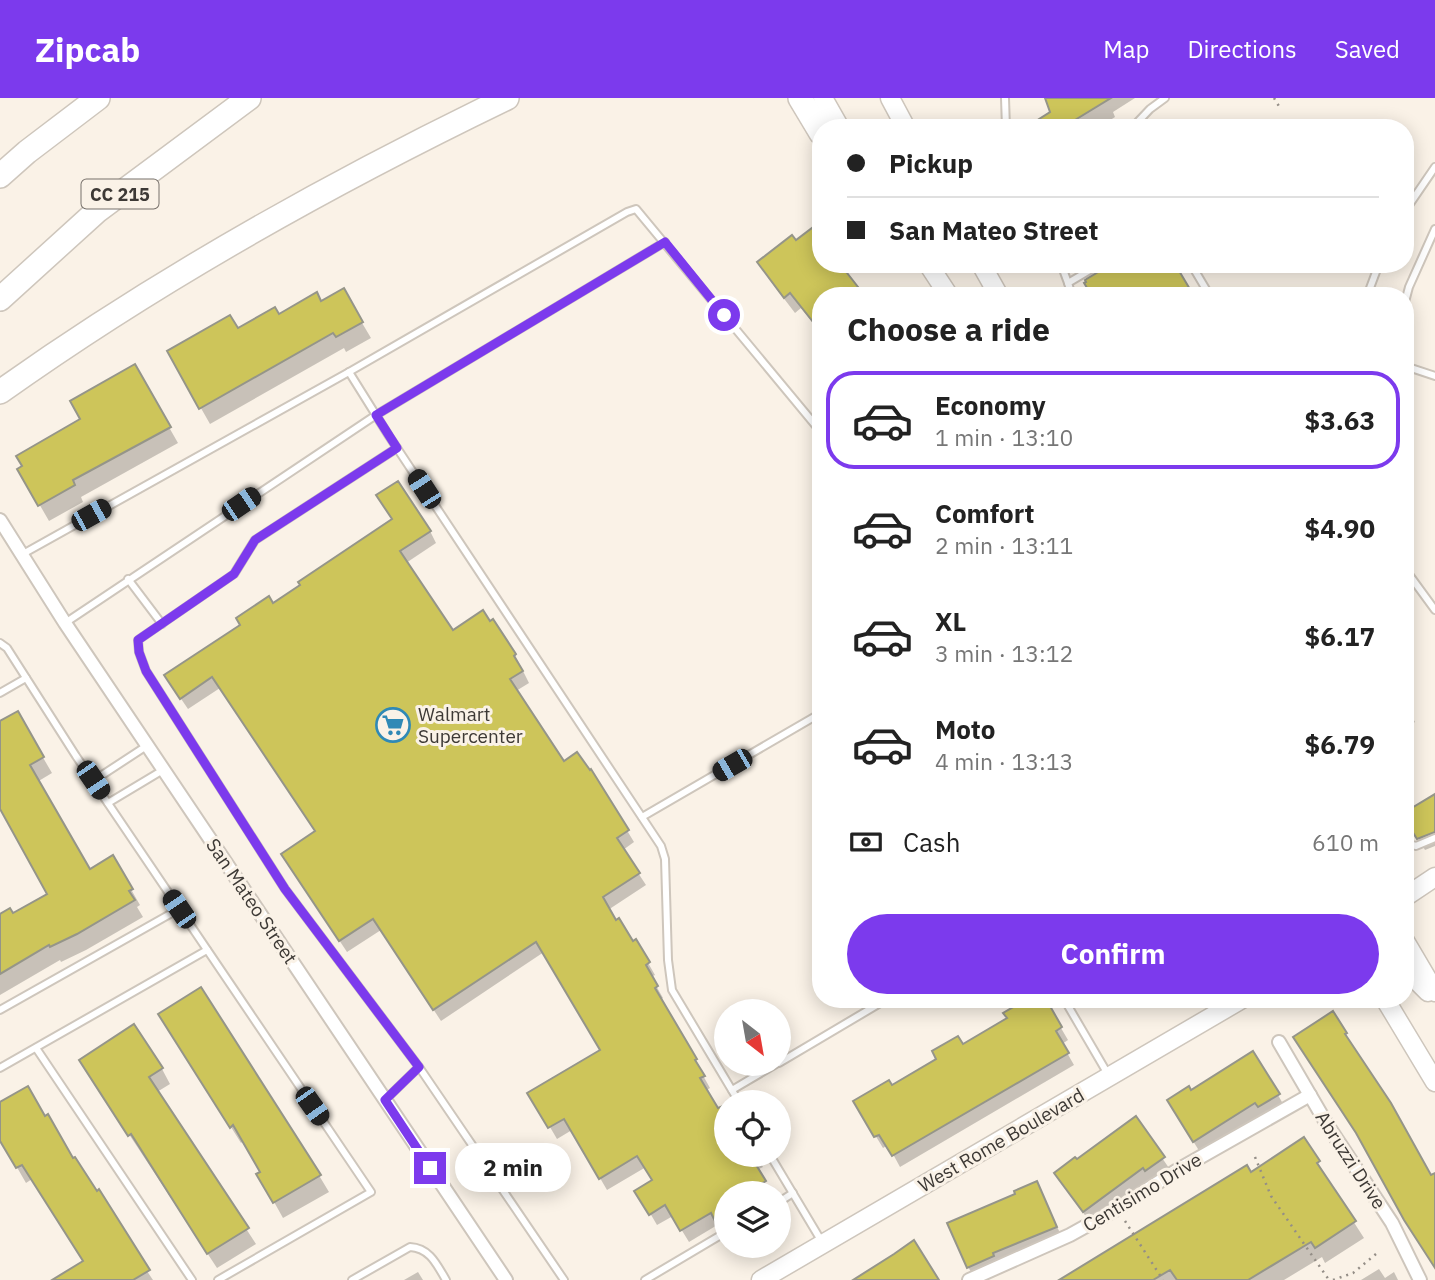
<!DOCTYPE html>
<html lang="en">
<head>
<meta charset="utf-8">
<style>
  :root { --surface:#fff; --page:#f6f6f6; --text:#222; --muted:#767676; --line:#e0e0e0; --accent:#7c3aed }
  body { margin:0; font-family:"IBM Plex Sans",sans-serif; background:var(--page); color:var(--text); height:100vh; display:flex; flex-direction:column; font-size:26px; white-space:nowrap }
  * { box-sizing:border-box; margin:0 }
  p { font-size:23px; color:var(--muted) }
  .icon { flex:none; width:38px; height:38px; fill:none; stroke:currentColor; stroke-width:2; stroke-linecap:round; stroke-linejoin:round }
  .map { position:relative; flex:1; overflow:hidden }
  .panel { position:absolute; left:812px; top:189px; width:602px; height:721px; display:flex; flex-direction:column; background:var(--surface); border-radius:28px; box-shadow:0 4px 18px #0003 }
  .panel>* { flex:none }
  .guide { position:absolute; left:812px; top:21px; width:602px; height:154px; border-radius:28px; box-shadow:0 4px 18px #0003; display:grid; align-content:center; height:154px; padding:0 35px; background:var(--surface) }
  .needle { width:46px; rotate:149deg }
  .buttons { position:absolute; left:714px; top:901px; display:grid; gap:14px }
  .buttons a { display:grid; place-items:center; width:77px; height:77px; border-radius:50%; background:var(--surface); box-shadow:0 4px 18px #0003; font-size:35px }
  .end { position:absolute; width:32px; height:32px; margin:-16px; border:9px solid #7c3aed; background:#fff; box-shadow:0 0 0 4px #fff }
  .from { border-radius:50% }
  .bubble { position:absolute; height:49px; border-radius:24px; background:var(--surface); box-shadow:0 4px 18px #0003; font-size:23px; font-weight:800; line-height:49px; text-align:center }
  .car { position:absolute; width:21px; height:42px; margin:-21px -10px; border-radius:9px; box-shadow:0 0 5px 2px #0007; background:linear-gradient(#222 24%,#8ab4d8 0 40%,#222 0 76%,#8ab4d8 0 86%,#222 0) }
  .guide b { display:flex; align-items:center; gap:24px; height:66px; font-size:26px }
  .guide b+b { border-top:2px solid var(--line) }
  .guide i { width:18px; height:18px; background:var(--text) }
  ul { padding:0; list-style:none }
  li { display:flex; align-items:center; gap:21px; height:98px; margin:0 14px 10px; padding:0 21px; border:4px solid transparent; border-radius:28px }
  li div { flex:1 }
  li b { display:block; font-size:26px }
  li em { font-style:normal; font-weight:800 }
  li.on { border-color:var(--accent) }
  li>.icon { width:63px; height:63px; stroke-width:1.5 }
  h2 { padding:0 35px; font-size:32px; line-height:84px }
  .pay { display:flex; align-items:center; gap:18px; height:77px; padding:0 35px; font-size:26px }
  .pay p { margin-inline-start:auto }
  .primary-button { display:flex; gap:14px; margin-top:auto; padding:14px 35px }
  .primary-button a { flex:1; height:80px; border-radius:42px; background:var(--accent); color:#fff; font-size:28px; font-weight:800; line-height:80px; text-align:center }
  header { display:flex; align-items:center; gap:42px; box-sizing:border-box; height:98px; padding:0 35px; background:var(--accent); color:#fff }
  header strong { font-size:33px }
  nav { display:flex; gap:38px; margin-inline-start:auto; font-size:24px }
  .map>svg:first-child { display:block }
</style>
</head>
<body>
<header>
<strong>Zipcab</strong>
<nav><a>Map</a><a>Directions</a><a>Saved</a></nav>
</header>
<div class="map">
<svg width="1435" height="1182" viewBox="0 0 1435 1182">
  <rect width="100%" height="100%" fill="#faf2e7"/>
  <!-- shadow -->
  <g fill="#0003">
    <path d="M1046 0H1135L1113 14 1115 19 1098 30H1029L1053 15Z"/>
    <path d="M759 165 821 166V235L801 210 795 215 769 181Z"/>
    <path d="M1078 166H1173L1088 185Z"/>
    <path d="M343 193 371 240 346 254 344 250 210 326 169 254 321 205Z"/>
    <path d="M134 268 178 345 81 399 83 404 49 423 19 371 82 322Z"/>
    <path d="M430 433 436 445 406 465 452 535 515 557 529 585 516 593 564 665 591 673 634 744 623 752 646 787 608 812 632 846 636 844 655 877 651 879 663 900 660 902 702 973 701 974 710 990 705 993 717 1013 722 1010 726 1018V1057H756L763 1069 757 1072 771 1096H726V1131L723 1133 719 1126 689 1144 673 1118 657 1127 637 1093 654 1083 646 1069 607 1092 572 1032 557 1041 530 995 602 953 544 854 441 923 381 832 347 854 290 768 316 734 220 590 188 611 173 589 273 507Z"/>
    <path d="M1405 607 1415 624 1405 630Z"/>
    <path d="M17 615 52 675 37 684 89 774 113 760 140 807 137 809 143 819 86 852 61 864 60 862 0 897V818H13L50 796 0 708V626Z"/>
    <path d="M1435 698V748L1425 752 1405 718Z"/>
    <path d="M1044 901 1068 942 1062 946 1074 967 900 1069 888 1047 883 1050 855 1004 892 989Z"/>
    <path d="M1175 901H1185L1178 906Z"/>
    <path d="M170 932 285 1021 329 1094 283 1120 259 1077 263 1075 244 1042 241 1045Z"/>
    <path d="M162 971 170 986 157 994 256 1146 217 1170 90 977Z"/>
    <path d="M1190 994 1278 997 1287 1013 1203 1059 1178 1019Z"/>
    <path d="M0 1006 73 1063 153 1182H58L85 1164 32 1081 26 1085 3 1045 0 1033Z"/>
    <path d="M1135 1020 1173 1076 1093 1129 1056 1075 1076 1064Z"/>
    <path d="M1303 1041 1327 1080 1326 1081 1364 1140 1325 1165 1322 1159 1284 1182H1063L1250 1076Z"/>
    <path d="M1036 1086 1065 1145 1001 1171 1002 1174 985 1182H976L968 1169 1017 1096Z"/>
    <path d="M1379 1171 1385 1180 1394 1174 1398 1182H1361Z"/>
    <path d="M418 1174 423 1182H404Z"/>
  </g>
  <!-- building -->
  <g fill="#cdc55a" stroke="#959589" stroke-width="2">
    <path d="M1045 0H1111L1075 22 1080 30H1025L1050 14Z"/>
    <path d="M812 130 821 141V166H840L865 198H821V234L790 195 784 200 757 164 792 137 796 142Z"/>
    <path d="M1106 166H1175L1194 198H1092L1084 185 1086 184 1085 182 1103 171Z"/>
    <path d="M344 190 363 224 336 239 333 235 199 311 167 253 230 217 238 230 275 209 279 216 317 194 321 203Z"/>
    <path d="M135 266 171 329 73 382 75 387 38 408 17 371 22 368 16 358 80 321 70 303Z"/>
    <path d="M398 383 431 433 400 453 453 532 483 512 490 523 493 521 516 556 514 558 523 573 510 581 564 663 577 654 590 672 591 671 629 732 617 740 640 775 603 799 616 822 619 820 633 843 636 841 650 864 646 867 658 888 655 890 697 961 695 962 705 978 700 980 718 1010 723 1008 726 1014V1057H750L766 1083 744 1096H726V1116L715 1123 711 1115 680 1133 665 1107 649 1117 634 1093 652 1082 637 1058 599 1081 564 1021 548 1030 527 995 600 952 536 844 433 912 373 821 339 843 281 756 315 733 212 579 180 601 164 577 240 527 236 520 269 498 273 505 300 487 298 484 392 421 376 397Z"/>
    <path d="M18 613 44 659 30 667 90 771 113 757 133 791 129 793 135 802 77 836 50 849 49 847 0 876V816L10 810 13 815 47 796 0 711V623Z"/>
    <path d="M1435 696V734L1417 741 1405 722V714Z"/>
    <path d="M201 889 321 1077 273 1105 256 1076 260 1074 233 1027 230 1030 158 916Z"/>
    <path d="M1027 901H1046L1062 929 1056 933 1069 955 892 1058 879 1037 874 1039 853 1003 889 982 892 987 936 961 932 953 958 938 963 946 1007 920 1003 915Z"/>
    <path d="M1333 913 1347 935 1345 936 1391 1005 1431 1077 1435 1075V1170L1404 1122 1356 1035 1293 939Z"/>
    <path d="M134 926 163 970 149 979 249 1130 207 1156 131 1036 128 1038 79 962Z"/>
    <path d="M1253 953 1280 996 1258 1009 1255 1005 1193 1044 1167 1002 1189 988 1191 992Z"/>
    <path d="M28 988 45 1018 48 1016 73 1060 75 1059 97 1093 99 1091 150 1172 133 1182H52L83 1163 22 1067 16 1070 0 1043V1004Z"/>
    <path d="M1136 1018 1165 1059 1145 1073 1143 1070 1083 1114 1054 1075 1075 1059 1077 1061Z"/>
    <path d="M1304 1039 1320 1063 1317 1065 1356 1123 1315 1150 1311 1144 1248 1182H1177L1170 1172 1153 1182H1059L1247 1067 1251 1074Z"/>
    <path d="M1037 1083 1057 1129 993 1155 994 1158 967 1170 947 1125 1015 1096 1014 1093Z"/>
    <path d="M914 1142 939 1182H853L894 1156Z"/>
  </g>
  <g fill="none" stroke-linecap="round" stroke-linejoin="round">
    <!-- lane casing -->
    <g stroke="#cec6bc" stroke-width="10">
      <g id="lane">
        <path d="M1005 0 1006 30"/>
        <path d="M1132 30 1150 11 1165 0"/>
        <path d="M1405 113 1435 69"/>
        <path d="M1061 166 1068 185"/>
        <path d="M1191 166 1210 198"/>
        <path d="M1072 198 1068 185 1100 166"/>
        <path d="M1367 198 1379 166"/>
        <path d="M1405 204 1409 189 1435 131"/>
        <path d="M1405 268 1435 278"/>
        <path d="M349 274 389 338 661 748 665 761 668 862 672 892 739 1004"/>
        <path d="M397 350 255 442 234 476 138 542 139 554 146 573 285 791 419 969 564 1182"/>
        <path d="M21 457 349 274 627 114 636 111 821 334"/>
        <path d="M1405 471 1435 512"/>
        <path d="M128 481 162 526"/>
        <path d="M65 525 376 317 665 144"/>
        <path d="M0 545 7 550 76 658 371 1094 218 1182"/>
        <path d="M0 595 26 580"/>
        <path d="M93 683 148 647"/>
        <path d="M108 705 163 672"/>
        <path d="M642 719 821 615"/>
        <path d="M1405 745 1416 748 1435 740"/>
        <path d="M1064 901 1109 978"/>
        <path d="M0 912 179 811"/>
        <path d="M36 950 192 1182"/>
        <path d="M779 965 887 901"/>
        <path d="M0 970 207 852"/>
        <path d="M732 992 776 966"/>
        <path d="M385 1002 419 969"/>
        <path d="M770 1057 822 1144"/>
        <path d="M779 1104 793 1095"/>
        <path d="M352 1182 410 1149C430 1150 437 1167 446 1182"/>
        <path d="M645 1182 726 1134"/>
      </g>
    </g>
    <!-- street casing -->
    <g stroke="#cec6bc" stroke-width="16">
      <g id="street">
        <path d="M0 422 65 525 506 1182"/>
        <path d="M1279 944 1328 1028 1392 1125 1420 1182"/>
        <path d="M969 1182 1070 1137 1115 1112 1176 1073 1310 997"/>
      </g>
    </g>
    <!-- secondary casing -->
    <g stroke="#cec6bc" stroke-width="21">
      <g id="secondary">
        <path d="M823 0 840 30"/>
        <path d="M890 0 906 30"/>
        <path d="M928 166 949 198"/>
        <path d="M981 166 999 198"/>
        <path d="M1405 799 1435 779"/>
        <path d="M1405 843 1435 894"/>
        <path d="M1405 871 1428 894"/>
        <path d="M1385 901 1435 984"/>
        <path d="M761 1182 1242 901"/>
      </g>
    </g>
    <!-- highway casing -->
    <g stroke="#cec6bc" stroke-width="26">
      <g id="highway">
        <path d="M800 0 821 35"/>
        <path d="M0 78 27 54 98 0"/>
        <path d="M0 201 97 113 249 0"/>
        <path d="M0 294C160 180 331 85 507 0"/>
      </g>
    </g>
    <!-- path -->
    <g stroke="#948e87" stroke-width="2.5" stroke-dasharray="2 5" stroke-linecap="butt">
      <path d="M1274 0 1280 10"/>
      <path d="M1255 1059 1271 1098 1329 1182"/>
      <path d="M1125 1123 1163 1182"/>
      <path d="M1333 1182 1353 1175 1376 1156"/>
    </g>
    <!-- lane -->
    <use href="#lane" stroke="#fff" stroke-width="6"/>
    <!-- street -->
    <use href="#street" stroke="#fff" stroke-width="12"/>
    <!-- secondary -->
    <use href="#secondary" stroke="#fff" stroke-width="18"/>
    <!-- highway -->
    <use href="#highway" stroke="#fff" stroke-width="23"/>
  </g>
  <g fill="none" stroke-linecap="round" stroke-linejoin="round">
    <!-- route -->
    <path stroke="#7c3aed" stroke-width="9" d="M430 1070 385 1002 419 969 285 791 146 573 139 554 138 542 234 476 255 442 397 350 376 317 665 144 724 217"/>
  </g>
  <!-- icons -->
  <defs>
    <g id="supermarket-ring" transform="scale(1.75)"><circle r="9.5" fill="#faf2e7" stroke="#2f89b6" stroke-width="1.5"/><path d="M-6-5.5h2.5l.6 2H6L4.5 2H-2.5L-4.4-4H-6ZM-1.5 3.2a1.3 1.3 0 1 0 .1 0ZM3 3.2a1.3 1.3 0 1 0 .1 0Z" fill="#2f89b6"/></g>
  </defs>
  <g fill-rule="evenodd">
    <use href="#supermarket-ring" x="393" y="627"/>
  </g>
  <g text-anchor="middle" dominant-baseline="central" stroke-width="6" stroke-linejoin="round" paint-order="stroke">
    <!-- shield labels -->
    <rect fill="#faf2e7" stroke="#76706a" stroke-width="2" x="81.5" y="81.5" width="77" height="29" rx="5"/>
    <g font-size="18" font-weight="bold" fill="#3d3935">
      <text x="120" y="96">CC 215</text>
    </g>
    <!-- poi labels -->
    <g font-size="19" fill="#3d3935" stroke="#faf2e7" text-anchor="start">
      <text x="418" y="616">Walmart<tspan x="418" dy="22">Supercenter</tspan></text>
    </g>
    <!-- street labels -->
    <g font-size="19" fill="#3d3935" stroke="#faf2e7">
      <text transform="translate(252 803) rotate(56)">San Mateo Street</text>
      <text transform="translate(1001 1042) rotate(-30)">West Rome Boulevard</text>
      <text transform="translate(1351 1062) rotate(57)">Abruzzi Drive</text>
      <text transform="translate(1142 1094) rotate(-31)">Centisimo Drive</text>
    </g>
  </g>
</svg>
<div class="buttons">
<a><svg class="needle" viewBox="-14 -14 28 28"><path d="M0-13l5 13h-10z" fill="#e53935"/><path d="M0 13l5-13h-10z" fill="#767676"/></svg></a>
<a><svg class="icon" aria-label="locate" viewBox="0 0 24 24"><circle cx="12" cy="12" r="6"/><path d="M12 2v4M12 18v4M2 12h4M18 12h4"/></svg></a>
<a><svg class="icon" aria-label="layers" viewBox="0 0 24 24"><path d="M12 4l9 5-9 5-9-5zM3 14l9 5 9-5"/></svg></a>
</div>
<i class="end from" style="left:724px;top:217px"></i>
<i class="end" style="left:430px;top:1070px"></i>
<div class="bubble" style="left:455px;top:1045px;width:116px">2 min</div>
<i class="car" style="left:424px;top:391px;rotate:327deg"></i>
<i class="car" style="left:241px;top:406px;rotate:56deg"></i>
<i class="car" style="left:91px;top:417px;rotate:61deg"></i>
<i class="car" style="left:732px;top:667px;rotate:240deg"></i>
<i class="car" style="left:93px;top:682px;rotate:146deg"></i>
<i class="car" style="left:179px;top:811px;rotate:326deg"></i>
<i class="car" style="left:312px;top:1008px;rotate:145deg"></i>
<div class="guide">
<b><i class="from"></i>Pickup</b>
<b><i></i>San Mateo Street</b>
</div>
<section class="panel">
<h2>Choose a ride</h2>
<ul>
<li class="on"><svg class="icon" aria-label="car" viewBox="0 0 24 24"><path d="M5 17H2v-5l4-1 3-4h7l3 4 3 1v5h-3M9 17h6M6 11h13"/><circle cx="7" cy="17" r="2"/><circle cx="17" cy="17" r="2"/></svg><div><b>Economy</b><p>1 min · 13:10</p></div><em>$3.63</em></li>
<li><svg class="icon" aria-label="car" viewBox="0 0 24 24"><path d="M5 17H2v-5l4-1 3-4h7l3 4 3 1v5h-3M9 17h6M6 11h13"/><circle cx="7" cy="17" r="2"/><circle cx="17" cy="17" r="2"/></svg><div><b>Comfort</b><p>2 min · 13:11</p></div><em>$4.90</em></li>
<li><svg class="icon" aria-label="car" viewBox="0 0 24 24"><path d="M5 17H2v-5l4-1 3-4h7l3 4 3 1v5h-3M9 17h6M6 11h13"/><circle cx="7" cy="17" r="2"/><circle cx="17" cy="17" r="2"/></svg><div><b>XL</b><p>3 min · 13:12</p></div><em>$6.17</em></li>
<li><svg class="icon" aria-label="car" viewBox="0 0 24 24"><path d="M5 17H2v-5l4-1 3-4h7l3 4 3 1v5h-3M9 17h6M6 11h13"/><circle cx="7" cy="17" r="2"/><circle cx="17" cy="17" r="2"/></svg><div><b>Moto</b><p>4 min · 13:13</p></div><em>$6.79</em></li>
</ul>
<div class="pay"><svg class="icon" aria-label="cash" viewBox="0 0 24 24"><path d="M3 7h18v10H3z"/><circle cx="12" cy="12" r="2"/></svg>Cash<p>610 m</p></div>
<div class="primary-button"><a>Confirm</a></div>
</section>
</div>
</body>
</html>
